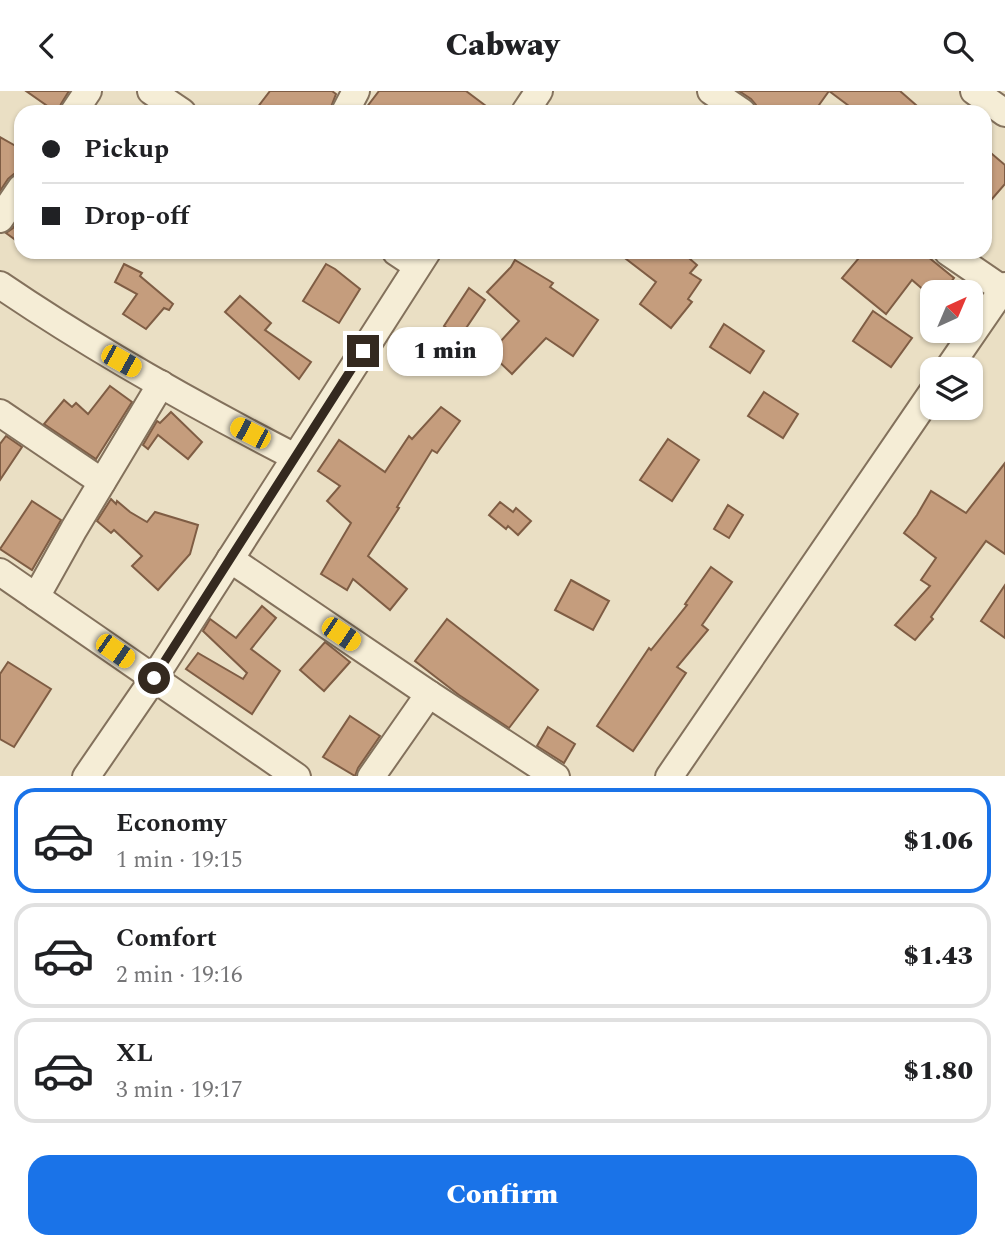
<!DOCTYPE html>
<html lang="en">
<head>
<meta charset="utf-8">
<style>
  :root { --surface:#fff; --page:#f2f2f2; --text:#202124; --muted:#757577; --line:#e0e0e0; --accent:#1a73e8 }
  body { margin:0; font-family:Spectral,serif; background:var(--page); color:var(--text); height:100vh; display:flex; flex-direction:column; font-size:26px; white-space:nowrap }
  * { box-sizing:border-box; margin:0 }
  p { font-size:23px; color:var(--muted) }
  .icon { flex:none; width:38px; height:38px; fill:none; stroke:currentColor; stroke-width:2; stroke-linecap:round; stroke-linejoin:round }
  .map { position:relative; height:685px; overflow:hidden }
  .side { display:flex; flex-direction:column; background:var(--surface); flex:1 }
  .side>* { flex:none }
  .top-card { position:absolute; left:14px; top:14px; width:978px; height:154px; border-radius:21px; box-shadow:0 2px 5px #0004; display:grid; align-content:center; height:154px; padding:0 28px; background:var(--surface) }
  .needle { width:46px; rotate:44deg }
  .fabs { position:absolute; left:920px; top:189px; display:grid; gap:14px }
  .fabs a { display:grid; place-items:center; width:63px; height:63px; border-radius:14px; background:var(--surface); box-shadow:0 2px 5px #0004; font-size:35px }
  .end { position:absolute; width:32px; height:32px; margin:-16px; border:9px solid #34291f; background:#fff; box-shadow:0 0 0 4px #fff }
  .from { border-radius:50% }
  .bubble { position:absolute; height:49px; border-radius:21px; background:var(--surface); box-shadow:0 2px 5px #0004; font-size:23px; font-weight:800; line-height:49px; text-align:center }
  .car { position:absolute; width:21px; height:42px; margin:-21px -10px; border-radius:9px; box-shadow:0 0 5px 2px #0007; background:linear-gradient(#f5c518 24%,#345 0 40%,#f5c518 0 76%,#345 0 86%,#f5c518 0) }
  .top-card b { display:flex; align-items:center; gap:24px; height:66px; font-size:26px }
  .top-card b+b { border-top:2px solid var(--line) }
  .top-card i { width:18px; height:18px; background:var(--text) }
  ul { padding:12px 0 0; list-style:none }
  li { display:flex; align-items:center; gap:21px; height:105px; margin:0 14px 10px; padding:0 14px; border:4px solid var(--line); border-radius:21px }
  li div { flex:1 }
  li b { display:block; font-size:26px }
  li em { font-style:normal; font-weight:800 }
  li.selected { border-color:var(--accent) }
  li>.icon { width:63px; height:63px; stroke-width:1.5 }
  .action { display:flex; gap:14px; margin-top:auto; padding:14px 28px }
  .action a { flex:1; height:80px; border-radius:21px; background:var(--accent); color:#fff; font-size:28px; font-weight:800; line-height:80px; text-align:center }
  header { display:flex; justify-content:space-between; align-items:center; height:91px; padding:0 28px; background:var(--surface); font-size:32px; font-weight:800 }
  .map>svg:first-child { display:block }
</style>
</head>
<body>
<header><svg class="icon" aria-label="back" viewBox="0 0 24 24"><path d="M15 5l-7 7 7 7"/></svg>Cabway<svg class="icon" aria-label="search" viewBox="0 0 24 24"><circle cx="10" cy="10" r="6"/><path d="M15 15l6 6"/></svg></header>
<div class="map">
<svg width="1005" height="686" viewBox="0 0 1005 686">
  <rect width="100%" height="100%" fill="#eadfc4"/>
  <!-- building -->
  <g fill="#c59d7d" stroke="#7f5d44" stroke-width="2">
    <path d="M26 0H69L61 13 58 21H56Z"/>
    <path d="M270 0H332L336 3 329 21H254Z"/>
    <path d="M379 0H466L494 21H363Z"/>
    <path d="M739 0H900L924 21H857L829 0 814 21H760L757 19 756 14 751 8Z"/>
    <path d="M0 46 21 58V81L14 83 8 88 0 100Z"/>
    <path d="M985 57 1005 74V93L985 116Z"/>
    <path d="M21 125V153L6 142 13 137Z"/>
    <path d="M617 161H682L697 174 690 182 701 189 688 208 692 211 671 237 640 213 656 191Z"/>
    <path d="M864 161H922L954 187 943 201H926L912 189 886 223 842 187Z"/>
    <path d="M515 169 553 192 550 196 598 229 573 265 546 247 512 283 490 262 519 230 487 201 511 176Z"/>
    <path d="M124 173 142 182 140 185 173 213 169 219 164 217 146 238 123 223 137 203 115 191Z"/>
    <path d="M326 173 335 178 360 198 339 232 303 210Z"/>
    <path d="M469 197 485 209 460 246 444 235Z"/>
    <path d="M240 205 271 232 265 239 311 271 299 288 225 221Z"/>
    <path d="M873 220 912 247 891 276 853 250Z"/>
    <path d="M724 233 764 260 750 282 710 256Z"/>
    <path d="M110 295 132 311 96 368 44 333 64 309 72 316 76 312 88 323Z"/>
    <path d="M764 301 798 323 783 347 748 325Z"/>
    <path d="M441 316 460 330 437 362 432 359 397 416 399 417 368 465 407 498 390 519 353 488 347 499 321 483 351 432 327 410 340 395 318 380 339 349 385 381 409 345 412 348Z"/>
    <path d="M171 321 202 351 188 368 158 344 148 358 143 354 157 330 160 332Z"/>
    <path d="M6 345 22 356 0 389V353Z"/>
    <path d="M668 348 699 369 672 410 640 389Z"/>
    <path d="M1005 372V463L986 450 931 526 933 528 915 549 895 534 930 495 921 489 936 467 904 442 917 424 931 400 966 422Z"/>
    <path d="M111 408 116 413 117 410 130 421 147 431 155 421 198 434 190 463 158 499 132 475 142 465 114 439 111 442 97 430Z"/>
    <path d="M32 410 61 429 32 479 0 458Z"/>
    <path d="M500 411 513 421 516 417 531 430 518 444 508 435 506 438 489 424Z"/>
    <path d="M728 414 743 424 729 447 714 438Z"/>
    <path d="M711 476 732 491 702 534 708 539 677 576 686 582 633 660 597 635 649 557 651 559 687 514 685 513Z"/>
    <path d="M571 489 609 510 593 539 555 519Z"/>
    <path d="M1005 494V547L981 530Z"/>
    <path d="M262 515 276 527 251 558 280 580 252 623 186 578 198 562 243 588 247 582 203 540 210 528 236 547Z"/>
    <path d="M447 528 538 599 509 637 459 604 415 570Z"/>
    <path d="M325 551 350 571 324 600 300 579Z"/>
    <path d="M8 571 51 598 14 656 0 648V583Z"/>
    <path d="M350 625 380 645 358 677 355 685 323 666Z"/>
    <path d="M548 636 575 653 564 672 537 655Z"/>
  </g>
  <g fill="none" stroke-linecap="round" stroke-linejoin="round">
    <!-- minor casing -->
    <g stroke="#83715c" stroke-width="30">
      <g id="minor">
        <path d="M151 0 182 21"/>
        <path d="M711 0 742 21"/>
        <path d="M974 0 1005 22"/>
        <path d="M74 21 88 0"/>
        <path d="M345 21 356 0"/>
        <path d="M525 21 539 0"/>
        <path d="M0 128 21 97"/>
        <path d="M396 161 417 175"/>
        <path d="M948 161 1005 200"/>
        <path d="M0 194C94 258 194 314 295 366"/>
        <path d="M948 278 1005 195"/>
        <path d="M0 322 102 391"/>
        <path d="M230 468 429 603 556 686"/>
        <path d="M0 481 297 686"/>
        <path d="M36 506 74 438 161 293"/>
        <path d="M86 686 154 587 427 161"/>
        <path d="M371 686 429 603"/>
        <path d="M669 686 933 300"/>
      </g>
    </g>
    <!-- minor -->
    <use href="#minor" stroke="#f5edd6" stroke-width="26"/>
  </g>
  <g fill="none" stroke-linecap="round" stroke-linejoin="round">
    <!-- route -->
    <path stroke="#34291f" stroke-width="9" d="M154 587 363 260"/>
  </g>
</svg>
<div class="fabs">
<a><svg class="needle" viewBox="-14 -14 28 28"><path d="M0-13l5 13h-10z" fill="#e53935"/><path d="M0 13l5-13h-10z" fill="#757577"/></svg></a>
<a><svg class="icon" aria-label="layers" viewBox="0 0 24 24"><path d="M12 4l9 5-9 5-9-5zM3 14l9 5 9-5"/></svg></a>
</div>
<i class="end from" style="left:154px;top:587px"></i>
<i class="end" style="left:363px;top:260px"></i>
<div class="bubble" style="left:387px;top:236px;width:116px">1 min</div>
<i class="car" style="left:121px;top:270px;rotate:119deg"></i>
<i class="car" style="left:250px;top:342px;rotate:297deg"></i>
<i class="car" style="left:341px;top:543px;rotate:124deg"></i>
<i class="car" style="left:115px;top:560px;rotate:125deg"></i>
<div class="top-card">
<b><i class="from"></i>Pickup</b>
<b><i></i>Drop-off</b>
</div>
</div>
<section class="side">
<ul>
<li class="selected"><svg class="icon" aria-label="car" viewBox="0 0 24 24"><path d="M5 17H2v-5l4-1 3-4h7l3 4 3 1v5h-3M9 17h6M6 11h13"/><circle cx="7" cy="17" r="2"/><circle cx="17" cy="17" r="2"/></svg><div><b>Economy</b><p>1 min · 19:15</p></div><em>$1.06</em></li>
<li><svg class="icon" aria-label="car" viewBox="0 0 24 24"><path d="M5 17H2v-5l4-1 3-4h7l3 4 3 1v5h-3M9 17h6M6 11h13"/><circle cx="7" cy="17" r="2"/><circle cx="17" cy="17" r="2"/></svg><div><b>Comfort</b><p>2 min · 19:16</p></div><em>$1.43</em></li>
<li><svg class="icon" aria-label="car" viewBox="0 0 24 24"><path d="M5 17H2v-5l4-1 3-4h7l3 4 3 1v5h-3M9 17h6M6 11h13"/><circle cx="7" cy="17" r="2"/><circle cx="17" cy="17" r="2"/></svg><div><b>XL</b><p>3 min · 19:17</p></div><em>$1.80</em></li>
</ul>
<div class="action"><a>Confirm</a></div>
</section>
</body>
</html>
